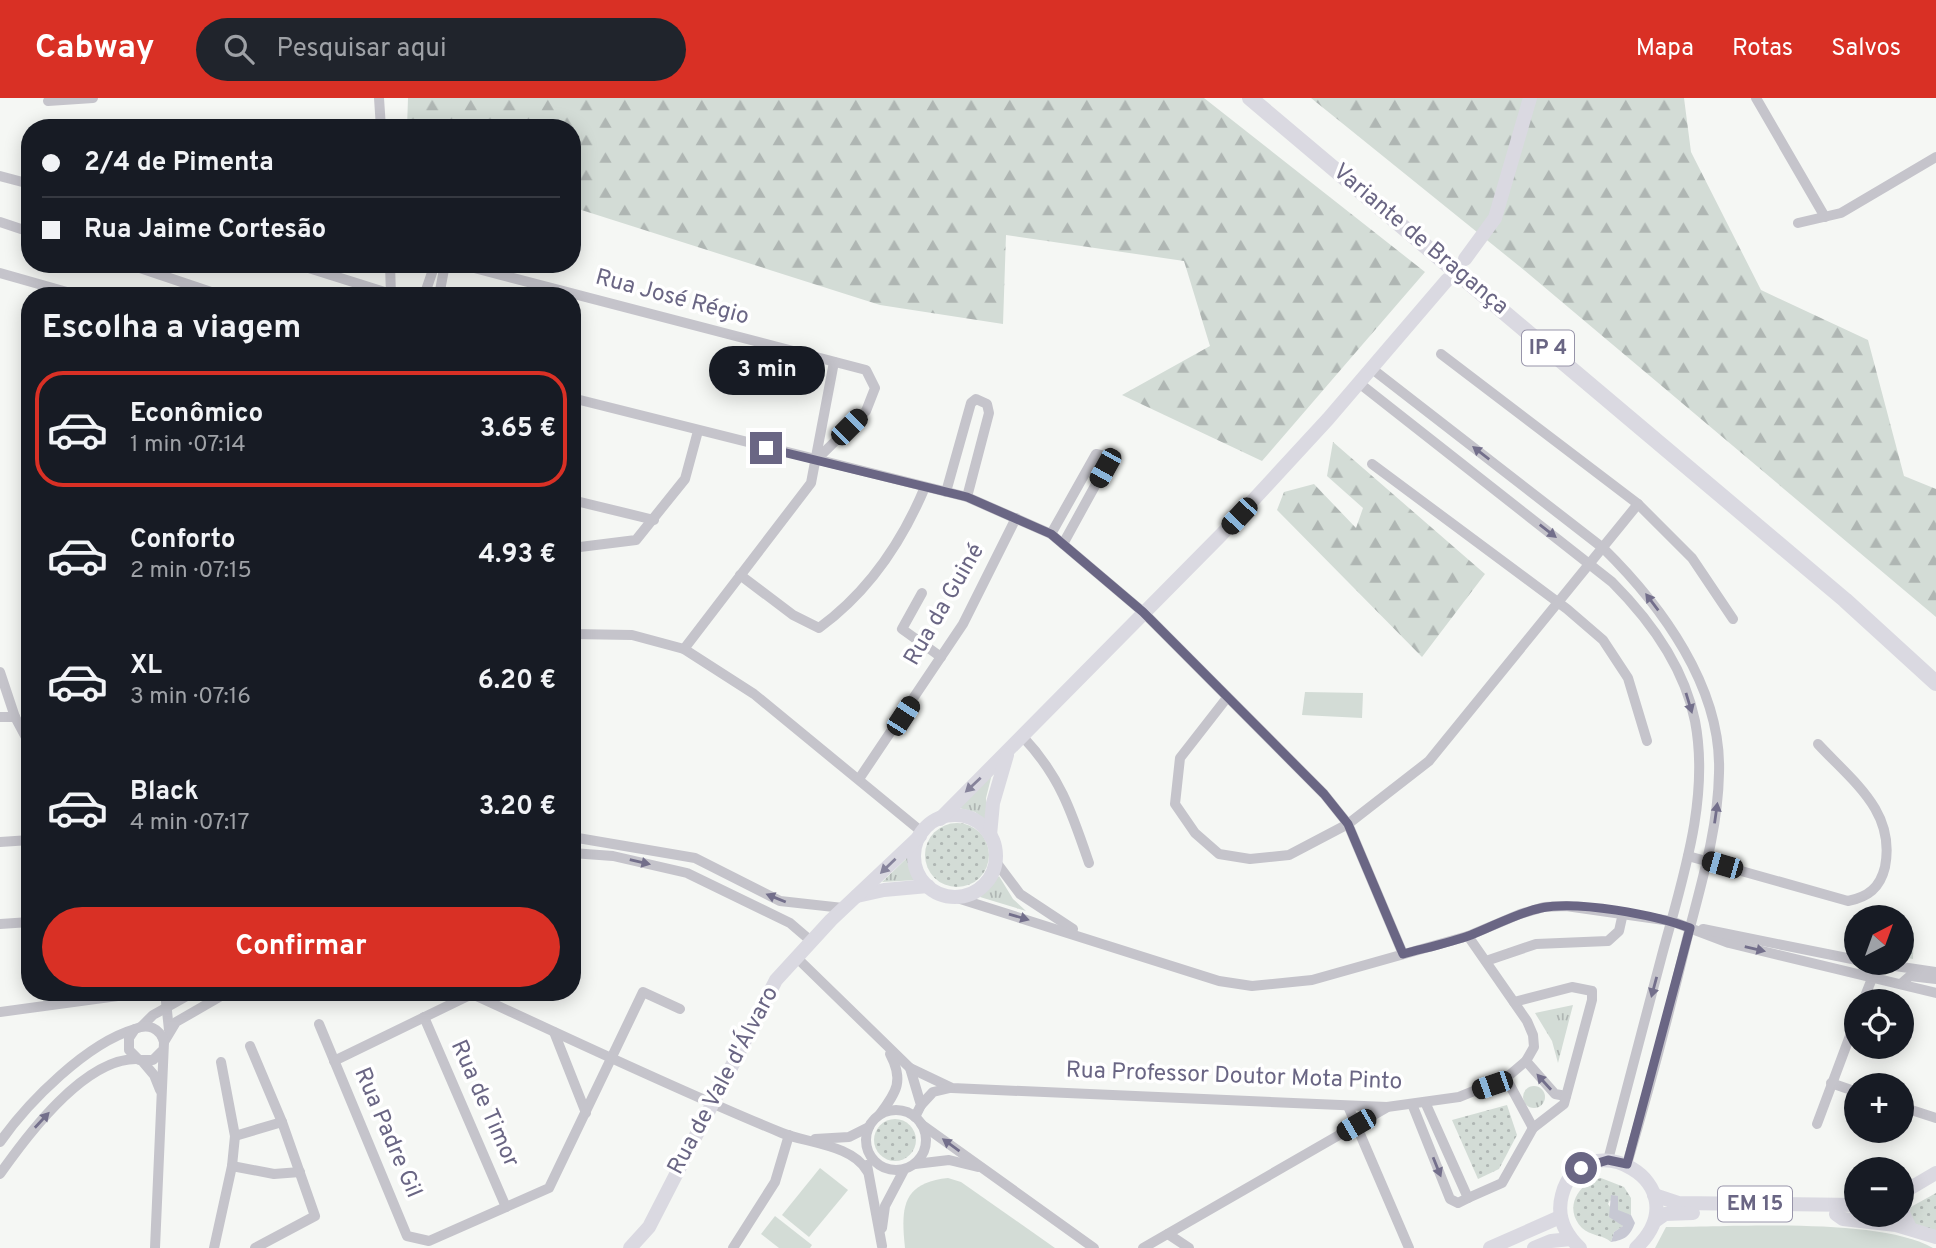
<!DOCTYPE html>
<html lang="pt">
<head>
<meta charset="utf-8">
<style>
  :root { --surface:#171b24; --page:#20242c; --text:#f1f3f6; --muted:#9ea1a6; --line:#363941; --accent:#d93025 }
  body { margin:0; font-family:Overpass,sans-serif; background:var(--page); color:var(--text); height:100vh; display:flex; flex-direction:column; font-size:26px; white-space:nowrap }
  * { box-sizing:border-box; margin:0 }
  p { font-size:23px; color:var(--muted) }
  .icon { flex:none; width:38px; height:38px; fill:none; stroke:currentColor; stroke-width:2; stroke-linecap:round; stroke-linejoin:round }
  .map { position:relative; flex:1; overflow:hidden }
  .sheet { position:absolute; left:21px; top:189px; width:560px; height:714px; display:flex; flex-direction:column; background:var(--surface); border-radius:28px; box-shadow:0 4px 18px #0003 }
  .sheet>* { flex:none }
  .hud { position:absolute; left:21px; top:21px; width:560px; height:154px; border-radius:28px; box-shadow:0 4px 18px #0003; display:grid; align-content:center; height:154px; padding:0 21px; background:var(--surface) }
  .needle { width:46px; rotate:41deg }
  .controls { position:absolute; left:1844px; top:807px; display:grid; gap:14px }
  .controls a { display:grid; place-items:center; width:70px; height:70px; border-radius:50%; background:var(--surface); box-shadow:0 4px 18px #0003; font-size:35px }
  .end { position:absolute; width:32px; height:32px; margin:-16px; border:9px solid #6a6684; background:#fff; box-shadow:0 0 0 4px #fff }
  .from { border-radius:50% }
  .bubble { position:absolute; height:49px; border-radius:24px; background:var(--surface); box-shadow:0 4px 18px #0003; font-size:23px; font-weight:700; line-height:49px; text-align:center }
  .car { position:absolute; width:21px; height:42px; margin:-21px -10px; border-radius:9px; box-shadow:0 0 5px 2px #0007; background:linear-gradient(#222 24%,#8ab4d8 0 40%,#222 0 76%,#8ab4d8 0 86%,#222 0) }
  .hud b { display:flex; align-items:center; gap:24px; height:66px; font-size:26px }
  .hud b+b { border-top:2px solid var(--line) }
  .hud i { width:18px; height:18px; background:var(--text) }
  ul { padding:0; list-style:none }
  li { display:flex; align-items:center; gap:21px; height:116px; margin:0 14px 10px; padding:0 7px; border:4px solid transparent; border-radius:28px }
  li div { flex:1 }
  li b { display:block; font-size:26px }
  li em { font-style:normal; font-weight:700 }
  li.selected { border-color:var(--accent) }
  li>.icon { width:63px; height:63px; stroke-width:1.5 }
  h2 { padding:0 21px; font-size:32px; line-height:84px }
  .button { display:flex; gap:14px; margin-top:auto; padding:14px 21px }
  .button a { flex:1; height:80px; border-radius:42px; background:var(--accent); color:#fff; font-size:28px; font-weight:700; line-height:80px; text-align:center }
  header { display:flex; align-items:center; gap:42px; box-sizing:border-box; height:98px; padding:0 35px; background:var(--accent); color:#fff }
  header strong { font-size:33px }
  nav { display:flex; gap:38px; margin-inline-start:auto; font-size:24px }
  .search { width:490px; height:63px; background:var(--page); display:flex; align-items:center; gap:18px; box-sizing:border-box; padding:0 24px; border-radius:38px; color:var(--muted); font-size:26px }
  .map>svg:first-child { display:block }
</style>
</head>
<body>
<header>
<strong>Cabway</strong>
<div class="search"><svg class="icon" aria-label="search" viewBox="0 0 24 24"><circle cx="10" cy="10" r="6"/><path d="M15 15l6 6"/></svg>Pesquisar aqui</div>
<nav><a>Mapa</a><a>Rotas</a><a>Salvos</a></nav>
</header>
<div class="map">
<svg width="1936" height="1150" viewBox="0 0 1936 1150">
  <defs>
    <pattern id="grass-tufts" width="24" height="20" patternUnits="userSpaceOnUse" patternTransform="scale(1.75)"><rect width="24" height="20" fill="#d3dcd6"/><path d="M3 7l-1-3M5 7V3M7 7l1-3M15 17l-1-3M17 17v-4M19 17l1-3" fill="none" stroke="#afb6b3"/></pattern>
    <pattern id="forest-firs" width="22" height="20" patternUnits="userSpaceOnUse" patternTransform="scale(1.75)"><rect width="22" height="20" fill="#d3dcd6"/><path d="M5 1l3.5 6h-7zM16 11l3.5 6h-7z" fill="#afb6b3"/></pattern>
    <pattern id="garden-dots" width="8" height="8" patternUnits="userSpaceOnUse" patternTransform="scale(1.75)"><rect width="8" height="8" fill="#d3dcd6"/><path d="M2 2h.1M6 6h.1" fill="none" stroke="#afb6b3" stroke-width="1.8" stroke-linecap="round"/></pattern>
  </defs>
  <rect width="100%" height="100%" fill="#f5f7f4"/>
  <!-- grass -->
  <g fill="url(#grass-tufts)">
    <path d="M992 676 986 700V723L975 714 959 710Z"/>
    <path d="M910 757 917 782 882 784Z"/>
    <path d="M999 778 1013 801 1026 813 980 799Z"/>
    <path d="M1573 907 1558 965 1552 943 1535 915Z"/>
    <circle cx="1534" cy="999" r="11"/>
  </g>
  <!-- forest -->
  <g fill="url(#forest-firs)">
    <path d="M408 0H1204L1425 174 1262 363 1122 297 1210 248 1184 163 1006 137 1003 226 880 207 572 109V30H407Z"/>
    <path d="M1311 0H1684L1691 54 1761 192 1868 242 1904 378 1936 391V519L1524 172Z"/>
    <path d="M1333 344 1485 476 1422 559 1277 412 1284 394 1314 386 1356 430 1363 410 1327 378Z"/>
  </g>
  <!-- park -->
  <g fill="#d3dcd6">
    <path d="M1305 594 1363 595 1362 620 1302 617Z"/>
    <path d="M1902 826 1914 835 1913 861 1902 859Z"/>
    <path d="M820 1070 848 1092 809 1139 782 1117Z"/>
    <path d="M948 1080 961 1084 1055 1150H905C901 1111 901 1085 948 1080Z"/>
    <path d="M775 1118 812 1147 810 1150H779L761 1136Z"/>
    <path d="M1666 1129C1732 1129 1879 1119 1933 1150H1655Z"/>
  </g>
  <!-- garden -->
  <g fill="url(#garden-dots)">
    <circle cx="957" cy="757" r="32"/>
    <path d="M1507 1007 1517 1037 1499 1071 1478 1081 1452 1022Z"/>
    <circle cx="895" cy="1042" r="21"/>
    <path d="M1601 1080 1624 1089 1631 1100V1117L1620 1115 1610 1102 1608 1106 1623 1128 1614 1134 1611 1144C1604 1137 1590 1138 1582 1130 1563 1110 1578 1085 1601 1080Z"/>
    <path d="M1936 1095V1134L1912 1125 1909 1110Z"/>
  </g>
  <!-- water -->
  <path fill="#c7c8d3" d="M1611 1097 1618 1098V1112L1631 1117 1635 1125C1630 1138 1625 1142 1611 1144L1614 1134 1623 1128 1609 1119Z"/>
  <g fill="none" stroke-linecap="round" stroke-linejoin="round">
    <!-- minor -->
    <g stroke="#c5c4cb" stroke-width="10">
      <path d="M379 0 381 30"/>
      <path d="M1756 0 1825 119"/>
      <path d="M48 3 93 0"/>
      <path d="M0 78 30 86"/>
      <path d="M0 124 30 134"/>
      <path d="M1798 125 1841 115 1936 59"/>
      <path d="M128 166 223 198"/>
      <path d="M296 166 391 196"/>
      <path d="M390 166 391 198"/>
      <path d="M459 166 866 272 875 290 866 313 815 363"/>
      <path d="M0 175 81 198"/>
      <path d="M424 198 435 166"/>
      <path d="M439 198 445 166"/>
      <path d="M1441 256 1638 406 1692 460 1733 521"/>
      <path d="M1371 270 1603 450C1661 507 1722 589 1719 675 1718 732 1701 786 1687 841 1669 916 1649 992 1627 1066"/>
      <path d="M1359 285 1612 484C1650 522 1684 568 1695 623 1710 701 1682 782 1662 857 1644 925 1626 994 1608 1062"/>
      <path d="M572 300 967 399 1051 436 1143 514 1324 696 1348 726 1403 856"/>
      <path d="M1372 366 1567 511 1603 542 1628 580 1647 643"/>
      <path d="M946 394 971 305 976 301 987 306 989 315 967 399"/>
      <path d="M572 402 654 422"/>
      <path d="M1051 436 1096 356 1105 358 1107 366 1063 446"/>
      <path d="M572 450 636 442 685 381 698 333"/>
      <path d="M740 477 793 517 819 530C867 495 902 444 925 389"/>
      <path d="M922 495 902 531 941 559"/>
      <path d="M572 536 632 537 684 551 754 596 922 734"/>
      <path d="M684 551 811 385 834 264"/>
      <path d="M0 574 15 619 30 647"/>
      <path d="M1226 601 1180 660 1175 706 1195 735 1219 756 1250 761 1289 757 1348 726 1429 663 1638 406"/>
      <path d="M0 619H15"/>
      <path d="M1023 639C1060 678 1072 715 1089 765"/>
      <path d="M859 681 963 526 1016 420"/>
      <path d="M572 739 695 760 780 803 843 810"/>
      <path d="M0 744 30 742"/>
      <path d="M572 755 613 758 687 775 790 825 811 843"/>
      <path d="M1688 758 1848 803C1868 799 1880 790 1885 769 1896 713 1852 683 1818 646"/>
      <path d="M996 764 1020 796 1073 831"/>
      <path d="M954 799 1219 883 1252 888 1312 882 1468 838 1520 816 1544 809 1566 808 1671 823 1729 845 1936 895"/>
      <path d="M0 826 30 824"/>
      <path d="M1703 831 1857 862"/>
      <path d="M796 859 910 970 921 1007 915 1019"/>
      <path d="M1486 863 1536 846 1608 843 1619 833 1623 815"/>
      <path d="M1868 864 1936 874"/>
      <path d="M1902 885 1910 878 1936 881"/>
      <path d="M165 894 169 932"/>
      <path d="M1863 903 1873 878"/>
      <path d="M0 914 147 894"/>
      <path d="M424 919 506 1109"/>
      <path d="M319 926 407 1138 429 1143 549 1090 643 894 680 911"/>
      <path d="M142 928 153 917 194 894"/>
      <path d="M554 934 586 1015"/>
      <path d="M164 944 176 924 228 894"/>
      <path d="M250 948 282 1024 315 1118 255 1150"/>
      <path d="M334 963 472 896C575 943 677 992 782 1035 807 1045 853 1047 867 1073"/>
      <path d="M1526 963 1555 996 1566 998"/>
      <path d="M143 964 154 977 160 992"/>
      <path d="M910 970 952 990 1387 1009 1459 999 1506 980 1526 963 1534 949 1533 937 1527 923 1468 838"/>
      <path d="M1506 980 1533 1030"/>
      <path d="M1831 985 1857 994"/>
      <path d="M1412 1006 1450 1101 1458 1105 1468 1100 1425 1004"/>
      <path d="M921 1007 933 994 950 990"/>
      <path d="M1348 1008 1409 1150"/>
      <path d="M1902 1009 1936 1020"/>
      <circle cx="896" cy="1042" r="30"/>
      <path d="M880 1016C897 994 904 982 890 956"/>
      <path d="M921 1026 1094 1150"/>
      <path d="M1817 1026 1857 919"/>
      <path d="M235 1038 282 1024"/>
      <path d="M815 1041 849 1039 869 1029"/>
      <path d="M0 1044C29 1003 87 945 135 931"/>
      <path d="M915 1066 949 1062 978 1069"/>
      <path d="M867 1067 882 1148"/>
      <path d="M232 1068 274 1076 300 1074"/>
      <path d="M0 1076C28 1036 84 961 136 961"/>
      <path d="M1468 1100 1502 1085 1533 1030 1564 1006 1592 902V893L1572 889 1514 904"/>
      <path d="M882 1130 885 1108 904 1072"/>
      <path d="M1168 1136 1189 1150"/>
      <path d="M155 1150 164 944C160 930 148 925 135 931L129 940V952L139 962H153L163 952"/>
      <path d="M214 1150 232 1068 235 1038 221 964"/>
      <path d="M733 1150 775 1084 789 1037"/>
      <path d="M1143 1150 1386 1010"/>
    </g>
    <!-- major -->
    <g stroke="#dad9e1" stroke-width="14">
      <path d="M1465 161 1495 120 1530 0"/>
      <circle cx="955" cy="758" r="41"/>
      <path d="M940 721 1221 437 1328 321 1447 182"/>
      <path d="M990 737 993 705 1007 657"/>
      <path d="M857 798 884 792 928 788"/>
      <path d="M1902 1095 1936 1075"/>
      <path d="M1905 1095 1903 1115 1910 1130"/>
      <path d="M1654 1097 1678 1105 1857 1107"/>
      <path d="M1836 1116 1843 1121 1896 1127 1936 1139"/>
      <path d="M1655 1123 1665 1116 1693 1115"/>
      <path d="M630 1150 649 1129 776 882 831 822 920 738"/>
      <path d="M1490 1150 1560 1119"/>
      <path d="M1534 1150 1551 1143 1571 1141"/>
      <path d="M1580 1150C1565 1136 1556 1119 1562 1097 1582 1021 1704 1085 1636 1150"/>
    </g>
    <!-- highway -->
    <path stroke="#dad9e1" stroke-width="16" d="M1250 0 1845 502 1936 585"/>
  </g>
  <!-- one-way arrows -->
  <defs><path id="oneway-solid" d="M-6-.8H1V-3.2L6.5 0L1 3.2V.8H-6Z" transform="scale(1.75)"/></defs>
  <g fill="#736f8b">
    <use href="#oneway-solid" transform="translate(1481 355) rotate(-142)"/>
    <use href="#oneway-solid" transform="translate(1548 433) rotate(38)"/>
    <use href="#oneway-solid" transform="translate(1652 504) rotate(-127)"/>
    <use href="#oneway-solid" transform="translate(1689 605) rotate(73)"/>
    <use href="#oneway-solid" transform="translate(1716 715) rotate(-82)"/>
    <use href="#oneway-solid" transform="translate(640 764) rotate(13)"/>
    <use href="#oneway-solid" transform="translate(776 800) rotate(-158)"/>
    <use href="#oneway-solid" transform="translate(1019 819) rotate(16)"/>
    <use href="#oneway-solid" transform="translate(1755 851) rotate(13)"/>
    <use href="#oneway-solid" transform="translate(1654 889) rotate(105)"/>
    <use href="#oneway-solid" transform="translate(1544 984) rotate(-132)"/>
    <use href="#oneway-solid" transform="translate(42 1022) rotate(-47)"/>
    <use href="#oneway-solid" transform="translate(951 1047) rotate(-144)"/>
    <use href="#oneway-solid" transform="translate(1437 1069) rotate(68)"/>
  </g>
  <g fill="#86839b">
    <use href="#oneway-solid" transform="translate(973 687) rotate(137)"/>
    <use href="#oneway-solid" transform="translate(888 768) rotate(136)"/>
  </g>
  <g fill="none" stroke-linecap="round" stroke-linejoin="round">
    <!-- route -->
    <path stroke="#6a6684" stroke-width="9" d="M766 350 967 399 1051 436 1143 514 1324 696 1348 726 1403 856C1425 850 1449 845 1471 837 1494 828 1517 815 1541 810 1578 802 1655 817 1690 830L1627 1066 1608 1062 1581 1070"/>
  </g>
  <g text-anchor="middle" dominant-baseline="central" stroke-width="7" stroke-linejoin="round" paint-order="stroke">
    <!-- shield labels -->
    <g fill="#fff" stroke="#9794a9" stroke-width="2">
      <rect x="1522" y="232.5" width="52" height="35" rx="5"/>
      <rect x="1718" y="1088.5" width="74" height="35" rx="5"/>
    </g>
    <g font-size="21" font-weight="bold" fill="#6a6684">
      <text x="1548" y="250">IP 4</text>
      <text x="1755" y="1106">EM 15</text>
    </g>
    <!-- street labels -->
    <g font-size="23" fill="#6a6684" stroke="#fff">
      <text transform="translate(1420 142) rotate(40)">Variante de Bragança</text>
      <text transform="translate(672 200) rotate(15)">Rua José Régio</text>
      <text transform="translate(945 507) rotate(-60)">Rua da Guiné</text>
      <text transform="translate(1234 979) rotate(2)">Rua Professor Doutor Mota Pinto</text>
      <text transform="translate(724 983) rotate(-62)">Rua de Vale d'Álvaro</text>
      <text transform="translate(484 1006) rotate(66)">Rua de Timor</text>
      <text transform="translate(387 1035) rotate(67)">Rua Padre Gil</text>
    </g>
  </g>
</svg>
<div class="controls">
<a><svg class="needle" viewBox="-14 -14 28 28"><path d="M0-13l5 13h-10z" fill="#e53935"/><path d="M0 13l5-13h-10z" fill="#9ea1a6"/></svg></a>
<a><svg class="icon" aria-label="locate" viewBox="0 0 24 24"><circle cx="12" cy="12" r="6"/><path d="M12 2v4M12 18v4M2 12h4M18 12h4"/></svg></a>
<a>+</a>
<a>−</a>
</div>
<i class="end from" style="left:1581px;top:1070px"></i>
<i class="end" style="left:766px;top:350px"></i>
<div class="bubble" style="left:709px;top:248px;width:116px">3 min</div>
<i class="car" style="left:849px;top:329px;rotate:45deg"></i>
<i class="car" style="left:1105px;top:370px;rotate:209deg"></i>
<i class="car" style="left:1239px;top:418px;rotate:223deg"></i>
<i class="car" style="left:903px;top:618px;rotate:33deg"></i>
<i class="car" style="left:1722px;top:767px;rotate:286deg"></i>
<i class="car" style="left:1492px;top:987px;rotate:251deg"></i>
<i class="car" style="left:1356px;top:1027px;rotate:240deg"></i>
<div class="hud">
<b><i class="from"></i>2/4 de Pimenta</b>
<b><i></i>Rua Jaime Cortesão</b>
</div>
<section class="sheet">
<h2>Escolha a viagem</h2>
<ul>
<li class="selected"><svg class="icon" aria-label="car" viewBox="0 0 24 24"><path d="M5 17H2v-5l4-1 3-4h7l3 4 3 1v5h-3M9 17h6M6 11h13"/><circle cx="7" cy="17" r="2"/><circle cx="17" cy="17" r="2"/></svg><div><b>Econômico</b><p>1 min · 07:14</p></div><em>3.65 €</em></li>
<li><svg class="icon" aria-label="car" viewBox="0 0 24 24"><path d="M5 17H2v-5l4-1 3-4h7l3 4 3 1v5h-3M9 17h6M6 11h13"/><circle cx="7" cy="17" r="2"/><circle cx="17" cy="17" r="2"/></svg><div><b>Conforto</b><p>2 min · 07:15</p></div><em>4.93 €</em></li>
<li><svg class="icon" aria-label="car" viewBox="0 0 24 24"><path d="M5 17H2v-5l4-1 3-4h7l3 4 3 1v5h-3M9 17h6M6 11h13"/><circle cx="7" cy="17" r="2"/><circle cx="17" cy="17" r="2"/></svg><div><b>XL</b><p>3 min · 07:16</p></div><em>6.20 €</em></li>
<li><svg class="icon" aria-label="car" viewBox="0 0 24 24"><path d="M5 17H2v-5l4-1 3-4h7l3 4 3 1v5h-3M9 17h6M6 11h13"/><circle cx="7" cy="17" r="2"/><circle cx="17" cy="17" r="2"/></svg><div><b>Black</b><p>4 min · 07:17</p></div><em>3.20 €</em></li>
</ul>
<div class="button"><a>Confirmar</a></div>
</section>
</div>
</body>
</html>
